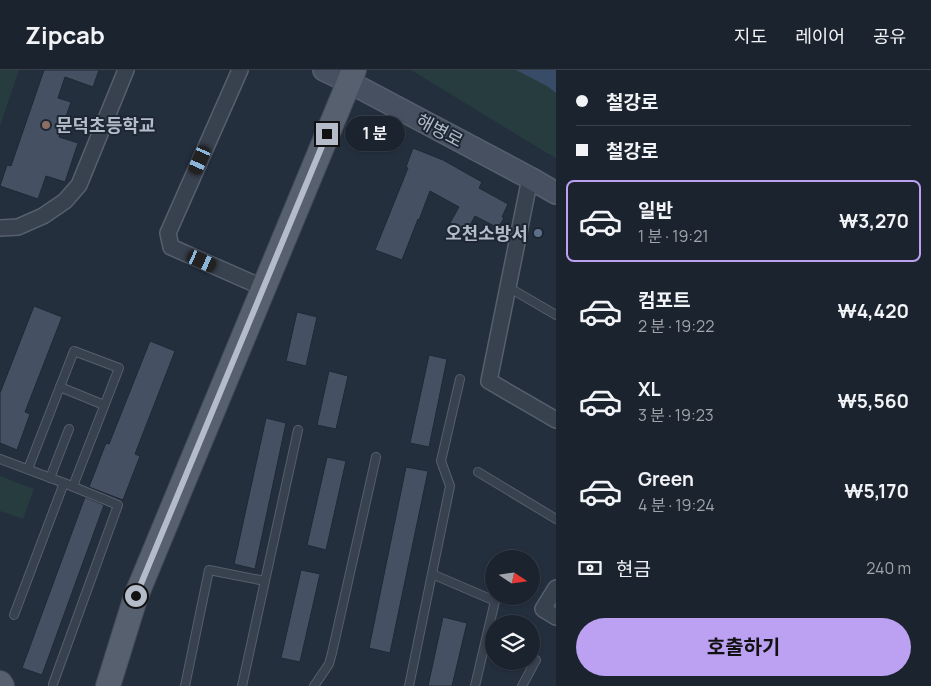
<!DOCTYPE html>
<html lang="ko">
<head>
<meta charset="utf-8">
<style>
  :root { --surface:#1b232e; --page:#282f3a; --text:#f1f3f6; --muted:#a0a4aa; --line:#39404a; --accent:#bca0f2 }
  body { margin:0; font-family:Manrope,"Noto Sans KR",sans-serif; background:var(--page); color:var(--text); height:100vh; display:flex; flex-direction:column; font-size:19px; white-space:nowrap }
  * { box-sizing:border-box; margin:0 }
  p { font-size:16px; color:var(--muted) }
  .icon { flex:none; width:28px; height:28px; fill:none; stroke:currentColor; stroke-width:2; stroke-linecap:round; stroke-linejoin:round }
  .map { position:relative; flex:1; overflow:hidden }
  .sheet { display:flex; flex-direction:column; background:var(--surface); width:375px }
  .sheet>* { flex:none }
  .banner { display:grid; align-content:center; height:110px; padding:0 20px; background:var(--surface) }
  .needle { width:32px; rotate:103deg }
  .controls { position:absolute; left:485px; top:480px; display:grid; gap:10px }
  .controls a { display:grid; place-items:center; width:55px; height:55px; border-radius:50%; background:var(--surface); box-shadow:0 1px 4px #0004,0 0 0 1px var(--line); font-size:25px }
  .end { position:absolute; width:22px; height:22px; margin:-11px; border:6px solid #b4bcc9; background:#111; box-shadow:0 0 0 2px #111 }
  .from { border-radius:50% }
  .bubble { position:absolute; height:35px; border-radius:18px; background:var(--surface); box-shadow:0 1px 4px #0004,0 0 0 1px var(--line); font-size:16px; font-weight:700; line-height:35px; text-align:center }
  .car { position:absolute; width:15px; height:30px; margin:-15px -8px; border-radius:6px; box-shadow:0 0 4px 1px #0007; background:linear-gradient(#222 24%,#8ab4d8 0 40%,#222 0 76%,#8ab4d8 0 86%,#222 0) }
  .banner b { display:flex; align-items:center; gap:18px; height:48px; font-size:19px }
  .banner b+b { border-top:1px solid var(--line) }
  .banner i { width:12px; height:12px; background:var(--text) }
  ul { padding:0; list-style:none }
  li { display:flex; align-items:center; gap:15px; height:82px; margin:0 10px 8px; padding:0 10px; border:2px solid transparent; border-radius:8px }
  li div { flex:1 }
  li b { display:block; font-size:19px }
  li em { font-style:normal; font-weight:700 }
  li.current { border-color:var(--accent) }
  li>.icon { width:45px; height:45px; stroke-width:1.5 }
  .pay { display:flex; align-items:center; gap:12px; height:55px; padding:0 20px; font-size:19px }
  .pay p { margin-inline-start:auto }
  .cta { display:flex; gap:10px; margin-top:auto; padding:10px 20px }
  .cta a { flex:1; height:58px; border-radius:30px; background:var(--accent); color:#111; font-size:20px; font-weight:700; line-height:58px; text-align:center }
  header { display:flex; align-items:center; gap:30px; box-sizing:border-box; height:70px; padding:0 25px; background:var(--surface); border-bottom:1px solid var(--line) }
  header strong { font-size:24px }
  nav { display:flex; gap:28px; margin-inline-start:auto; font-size:18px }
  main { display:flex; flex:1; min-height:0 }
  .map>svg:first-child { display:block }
</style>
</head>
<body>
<header>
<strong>Zipcab</strong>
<nav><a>지도</a><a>레이어</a><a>공유</a></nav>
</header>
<main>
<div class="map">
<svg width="556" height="616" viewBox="0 0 556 616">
  <rect width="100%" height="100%" fill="#242f3e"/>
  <!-- green -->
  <g fill="#263c3f">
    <path d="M0 0H19L0 56Z"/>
    <path d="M411 0H556V88L547 83Z"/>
    <path d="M0 406 34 419 23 449 0 441Z"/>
  </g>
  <!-- water -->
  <path fill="#394c67" d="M516 0H556V23L547 16Z"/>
  <!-- building -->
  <g fill="#455162" stroke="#1f2835">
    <path d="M44 0H99L93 17 65 7 58 28 71 32 59 67 78 73 65 112 46 106 38 129 0 116 7 95 11 96Z"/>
    <path d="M413 78 443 90 482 112 479 118 508 134 502 147 504 148 498 158 475 146 466 162 450 153 459 137 430 121 419 150 418 149 402 190 375 180 408 98 406 97Z"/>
    <path d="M34 236 62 247 25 342 30 344 17 380 0 373V323Z"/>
    <path d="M297 242 317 247 306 296 286 291Z"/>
    <path d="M150 271 175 281 135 384 140 386 123 430 89 417 106 373 109 374Z"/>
    <path d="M429 285 447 289 429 377 410 373Z"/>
    <path d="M329 301 348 306 336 359 317 355Z"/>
    <path d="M266 348 286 353 255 499 234 494Z"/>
    <path d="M327 387 346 391 326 480 307 475Z"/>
    <path d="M406 397 428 401 390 583 369 578Z"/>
    <path d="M85 427 104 435 42 605 22 598Z"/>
    <path d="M301 500 320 504 300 592 281 588Z"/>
    <path d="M443 547 467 553 452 616H428Z"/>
  </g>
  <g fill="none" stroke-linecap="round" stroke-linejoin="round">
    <!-- lane casing -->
    <g stroke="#565f6c" stroke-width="10">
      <g id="lane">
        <path d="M508 217 556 245"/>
        <path d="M60 317 104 335"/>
        <path d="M0 389 64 413 118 435 53 614"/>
        <path d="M28 399 74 281 119 298 73 416"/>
        <path d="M478 402 556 449"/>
        <path d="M50 408 69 359"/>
        <path d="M432 504 495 531 475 616"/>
        <path d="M14 545 64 413"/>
        <path d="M185 616 209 500 265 511"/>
        <path d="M242 616 298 360"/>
        <path d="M314 616 329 594 332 583 376 387"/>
        <path d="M409 616 450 416 441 391 460 309"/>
        <path d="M522 616 536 590"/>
      </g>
    </g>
    <!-- street casing -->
    <g stroke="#565f6c" stroke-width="18">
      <g id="street">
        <path d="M240 0 168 163 171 177 264 218"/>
        <path d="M530 108 489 311 556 350"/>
        <path d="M0 158 18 157 43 146 65 131 79 115 126 0"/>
        <path d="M556 518 543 539 556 547"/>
      </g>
    </g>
    <!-- secondary casing -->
    <g stroke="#565f6c" stroke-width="24">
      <path id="secondary" d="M324 0 349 12 530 108 556 123"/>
    </g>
    <!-- primary casing -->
    <g stroke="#414a57" stroke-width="26">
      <g id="primary">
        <path d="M0 613 2 616"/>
        <path d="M108 616 136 526 354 0"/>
      </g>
    </g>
    <!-- lane -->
    <use href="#lane" stroke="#38414e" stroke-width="8"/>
    <!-- street -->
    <use href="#street" stroke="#38414e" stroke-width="15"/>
    <!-- secondary -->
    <use href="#secondary" stroke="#465061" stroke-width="21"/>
    <!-- primary -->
    <use href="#primary" stroke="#56606e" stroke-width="24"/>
  </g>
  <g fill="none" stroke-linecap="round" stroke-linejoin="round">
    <!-- route -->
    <path stroke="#b4bcc9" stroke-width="6" d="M136 526 327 64"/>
  </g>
  <!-- markers -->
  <circle fill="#8d6e63" stroke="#1d2633" stroke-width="2" cx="46" cy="55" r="5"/>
  <circle fill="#5c6f8a" stroke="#1d2633" stroke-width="2" cx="538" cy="163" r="5"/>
  <g text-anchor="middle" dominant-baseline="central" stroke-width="4" stroke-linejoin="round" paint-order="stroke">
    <!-- poi labels -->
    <g font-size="18" font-weight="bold" fill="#b4bcc9" stroke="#1d2633" text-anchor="start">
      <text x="56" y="55">문덕초등학교</text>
      <text x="528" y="163" text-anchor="end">오천소방서</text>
    </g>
    <!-- street labels -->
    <g font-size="18" fill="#b4bcc9" stroke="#1d2633">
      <text transform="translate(440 60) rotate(28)">해병로</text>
    </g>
  </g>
</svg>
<div class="controls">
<a><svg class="needle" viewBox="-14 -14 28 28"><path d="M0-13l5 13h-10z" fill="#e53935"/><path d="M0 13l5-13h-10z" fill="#a0a4aa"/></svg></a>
<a><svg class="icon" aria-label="layers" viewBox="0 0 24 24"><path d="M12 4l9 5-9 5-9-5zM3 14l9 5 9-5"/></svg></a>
</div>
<i class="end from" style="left:136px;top:526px"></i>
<i class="end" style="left:327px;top:64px"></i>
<div class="bubble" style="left:345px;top:46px;width:60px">1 분</div>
<i class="car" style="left:200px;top:90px;rotate:204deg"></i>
<i class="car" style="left:202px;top:191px;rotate:114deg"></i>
</div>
<section class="sheet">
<div class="banner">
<b><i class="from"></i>철강로</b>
<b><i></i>철강로</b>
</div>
<ul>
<li class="current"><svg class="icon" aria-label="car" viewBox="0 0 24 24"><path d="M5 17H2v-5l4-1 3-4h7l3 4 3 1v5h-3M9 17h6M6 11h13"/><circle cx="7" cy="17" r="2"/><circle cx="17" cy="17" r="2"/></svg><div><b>일반</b><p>1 분 · 19:21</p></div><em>₩3,270</em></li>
<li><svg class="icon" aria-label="car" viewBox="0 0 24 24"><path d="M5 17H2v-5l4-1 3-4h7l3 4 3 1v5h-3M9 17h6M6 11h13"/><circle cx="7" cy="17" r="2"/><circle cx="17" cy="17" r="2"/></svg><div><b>컴포트</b><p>2 분 · 19:22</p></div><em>₩4,420</em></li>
<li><svg class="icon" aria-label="car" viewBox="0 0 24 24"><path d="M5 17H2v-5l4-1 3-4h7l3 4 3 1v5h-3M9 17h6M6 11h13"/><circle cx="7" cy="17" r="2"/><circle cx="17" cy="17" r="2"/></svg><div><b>XL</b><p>3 분 · 19:23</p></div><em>₩5,560</em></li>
<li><svg class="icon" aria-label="car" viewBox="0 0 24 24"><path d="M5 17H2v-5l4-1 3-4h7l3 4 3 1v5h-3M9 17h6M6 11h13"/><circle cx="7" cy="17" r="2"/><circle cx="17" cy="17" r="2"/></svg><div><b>Green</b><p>4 분 · 19:24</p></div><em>₩5,170</em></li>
</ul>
<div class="pay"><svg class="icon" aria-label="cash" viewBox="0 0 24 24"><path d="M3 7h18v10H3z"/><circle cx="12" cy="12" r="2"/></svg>현금<p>240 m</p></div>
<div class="cta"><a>호출하기</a></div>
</section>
</main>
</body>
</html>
